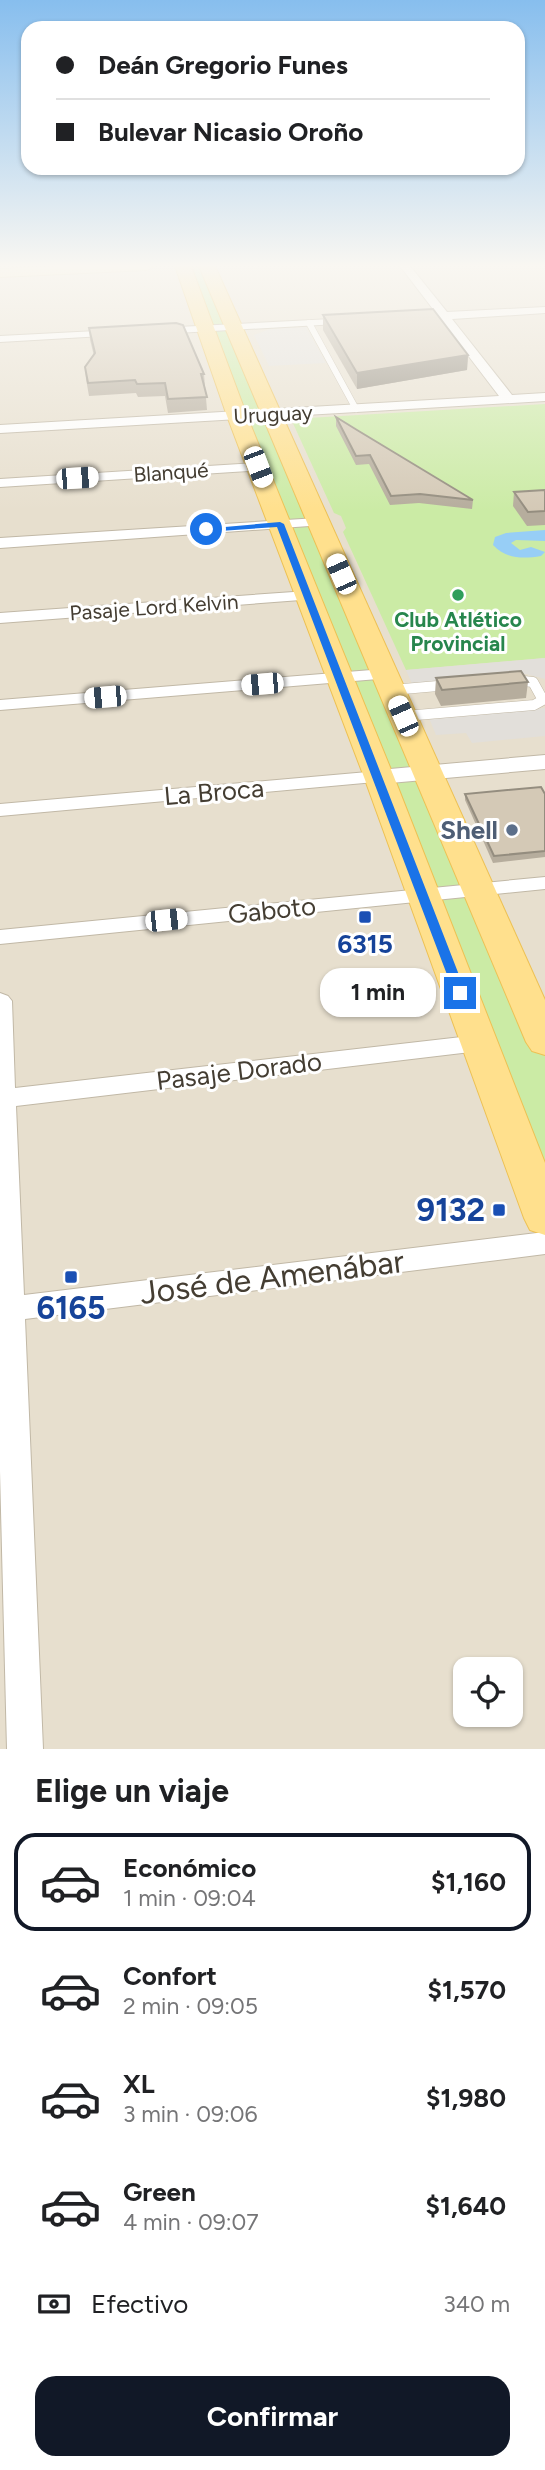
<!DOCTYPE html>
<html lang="es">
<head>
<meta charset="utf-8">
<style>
  :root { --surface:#fff; --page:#f6f6f6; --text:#202124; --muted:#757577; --line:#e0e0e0; --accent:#111827 }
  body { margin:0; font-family:Figtree,sans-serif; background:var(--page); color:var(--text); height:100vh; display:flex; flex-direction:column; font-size:26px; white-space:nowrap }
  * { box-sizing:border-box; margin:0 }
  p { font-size:23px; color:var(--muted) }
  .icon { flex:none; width:38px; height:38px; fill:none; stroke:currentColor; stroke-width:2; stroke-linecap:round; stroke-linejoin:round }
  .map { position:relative; height:1749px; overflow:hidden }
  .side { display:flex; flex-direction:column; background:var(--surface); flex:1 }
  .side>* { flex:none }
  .hud { position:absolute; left:21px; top:21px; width:504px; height:154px; border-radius:21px; box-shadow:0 2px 5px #0004; display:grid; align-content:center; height:154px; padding:0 35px; background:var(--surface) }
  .tools { position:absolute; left:453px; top:1657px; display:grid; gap:14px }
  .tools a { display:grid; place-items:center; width:70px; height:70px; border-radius:14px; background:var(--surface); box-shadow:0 2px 5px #0004; font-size:35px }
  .end { position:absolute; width:32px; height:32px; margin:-16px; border:9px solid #1a73e8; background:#fff; box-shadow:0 0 0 4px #fff }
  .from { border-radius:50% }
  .bubble { position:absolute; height:49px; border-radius:21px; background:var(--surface); box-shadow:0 2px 5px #0004; font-size:23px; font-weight:700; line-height:49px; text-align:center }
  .car { position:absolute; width:21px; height:42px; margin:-21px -10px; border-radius:9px; box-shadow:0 0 5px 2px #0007; background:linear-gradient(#fff 24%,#345 0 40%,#fff 0 76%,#345 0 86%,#fff 0) }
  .hud b { display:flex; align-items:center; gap:24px; height:66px; font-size:26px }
  .hud b+b { border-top:2px solid var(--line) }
  .hud i { width:18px; height:18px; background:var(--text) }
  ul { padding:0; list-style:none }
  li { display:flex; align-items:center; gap:21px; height:98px; margin:0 14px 10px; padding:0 21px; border:4px solid transparent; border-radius:21px }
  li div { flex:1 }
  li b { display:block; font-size:26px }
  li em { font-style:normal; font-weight:700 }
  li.active { border-color:var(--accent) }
  li>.icon { width:63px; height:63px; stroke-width:1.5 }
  h2 { padding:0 35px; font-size:32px; line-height:84px }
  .pay { display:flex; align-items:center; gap:18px; height:77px; padding:0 35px; font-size:26px }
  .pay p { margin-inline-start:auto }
  .primary-button { display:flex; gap:14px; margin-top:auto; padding:14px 35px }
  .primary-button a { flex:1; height:80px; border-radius:21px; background:var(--accent); color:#fff; font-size:28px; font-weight:700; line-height:80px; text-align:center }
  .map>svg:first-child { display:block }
</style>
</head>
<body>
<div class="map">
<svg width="545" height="1749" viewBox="0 0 545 1749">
  <rect width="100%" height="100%" fill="#f2ede1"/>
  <!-- residential -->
  <path fill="#e7dfce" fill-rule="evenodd" d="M0 266H545V1749H0ZM466 1670H511V1715H466Z"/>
  <!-- green -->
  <g fill="#cbeba5">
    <path d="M183 266H207L209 269 545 1042V1218Z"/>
    <path d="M545 404V658L406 670 343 532 346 528 341 516 334 513 291 419Z"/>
  </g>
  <!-- parking -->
  <g fill="#e2dfda">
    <path d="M306 327 326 363 269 366 254 335 270 329Z"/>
    <path d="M545 658V679L526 674 412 684 406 670Z"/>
    <path d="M545 708V736L472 743 466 733 436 735 429 718Z"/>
  </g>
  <!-- water -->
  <path fill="#97cef6" d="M545 530V541L516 540 511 543 520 550 531 547 545 552 541 556C523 559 506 559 493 545L495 537 506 533Z"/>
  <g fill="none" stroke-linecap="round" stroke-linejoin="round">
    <!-- service-far1 casing -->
    <g stroke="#c1b8a6" stroke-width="7">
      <path id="service-far1" d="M309 323 356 409"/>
    </g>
    <!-- service casing -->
    <g stroke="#c1b8a6" stroke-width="11">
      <g id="service">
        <path d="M392 690 449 685"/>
        <path d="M405 716 534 705 543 700 533 682 514 680"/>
      </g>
    </g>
    <!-- minor casing -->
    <g stroke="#c1b8a6" stroke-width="2">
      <g id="minor">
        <path d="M400 266H410L447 312 545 307V313L452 319 512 395 545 393V401L0 433V425L499 396 441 320H407V316L436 313Z"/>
        <path d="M351 318 355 319V323L159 334 153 331 159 328Z"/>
        <path d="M116 330 120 331V335L0 342V336Z"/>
        <path d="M258 463 265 467 263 470 0 487V479Z"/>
        <path d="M318 518 323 519 325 522 323 525 0 548V538Z"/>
        <path d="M308 591 316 596 314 599 0 623V613Z"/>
        <path d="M384 669 390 670 393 674 390 678 0 710V700Z"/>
        <path d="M379 771 386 773 389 777 386 781 0 816V804Z"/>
        <path d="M545 877V889L0 944V930Z"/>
        <path d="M0 993 8 996 12 1001 15 1088 479 1035 487 1037 491 1043 487 1049 479 1051 16 1106 24 1295 545 1232V1254L25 1319 43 1749H7L0 1471Z"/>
      </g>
    </g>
    <!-- tertiary casing -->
    <g stroke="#c1b8a6" stroke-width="2">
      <path id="tertiary" d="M545 755V769L379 784 370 782 367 777 370 772 379 770Z"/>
    </g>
    <!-- secondary casing -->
    <g stroke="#d9c68e" stroke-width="2">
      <path id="secondary" d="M57 266H154L147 270 0 277V269Z"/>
    </g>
    <!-- primary casing -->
    <g stroke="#edc154" stroke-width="2">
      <g id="primary">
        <path d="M175 266H191L247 416 394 777 545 1163V1235L530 1230 524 1218 364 777 227 416Z"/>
        <path d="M199 266H215L545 1000V1055L532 1051 526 1042Z"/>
      </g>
    </g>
    <!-- service-far1 -->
    <use href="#service-far1" stroke="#fff" stroke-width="6"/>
    <!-- service -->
    <use href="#service" stroke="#fff" stroke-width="10"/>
    <!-- minor -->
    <use href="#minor" fill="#fff" fill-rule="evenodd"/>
    <!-- tertiary -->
    <use href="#tertiary" fill="#fff" fill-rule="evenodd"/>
    <!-- secondary -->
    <use href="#secondary" fill="#fff0be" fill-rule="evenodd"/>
    <!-- primary -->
    <use href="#primary" fill="#ffe08d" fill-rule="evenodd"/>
  </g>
  <!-- wall -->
  <g fill="#b6ad9d">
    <path d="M323 315 468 355 467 370 357 389 323 330Z"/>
    <path d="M89 328 204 374 207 410 168 413 165 396 138 397 136 393 89 396 86 379 85 367 94 356 90 340Z"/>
    <path d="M336 417 473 500 472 509 419 503 390 505 369 464 356 465 336 426Z"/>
    <path d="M545 490V525L527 526 513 506 514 492Z"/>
    <path d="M436 678 528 682 526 698 441 706 435 694Z"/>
    <path d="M465 794H545V857L493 863 465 800Z"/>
  </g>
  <!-- shaded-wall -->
  <path fill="#948d7f" d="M468 355 467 370 357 389V373Z"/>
  <!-- building -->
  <g fill="#d4c9b6" stroke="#948d7f" stroke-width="2">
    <path d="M433 309 468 355 357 373 323 315Z"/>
    <path d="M176 323 183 325 204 374H201L207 397 168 399 165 383 137 384 135 380 88 383 85 367 95 353 89 328Z"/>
    <path d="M336 417 357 430 473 500 420 494 391 496 370 455 356 456Z"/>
    <path d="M545 490V511L528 512 514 492Z"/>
    <path d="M521 671 528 682 442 690 436 678Z"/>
    <path d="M541 787 545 794V851L494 856 465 794Z"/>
  </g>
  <!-- sky -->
  <linearGradient id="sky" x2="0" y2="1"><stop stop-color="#87beee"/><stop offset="0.52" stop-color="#f9f7f2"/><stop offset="1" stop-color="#f9f7f2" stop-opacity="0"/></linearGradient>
  <rect width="545" height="511" fill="url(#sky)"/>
  <!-- route -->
  <path fill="#1a73e8" d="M280 522 284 524 466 993 464 996 460 998 454 993 277 527 206 532 202 529Z"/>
  <!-- markers -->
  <circle fill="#2e9e5b" stroke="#fff" stroke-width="2.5" cx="458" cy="595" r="7"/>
  <circle fill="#5c6f8a" stroke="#fff" stroke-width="2.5" cx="512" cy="830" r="7"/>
  <g fill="#1a4fb4" stroke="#fff" stroke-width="2.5">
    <rect x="358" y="910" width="14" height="14" rx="3.5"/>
    <rect x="492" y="1203" width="14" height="14" rx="3.5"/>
    <rect x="64" y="1270" width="14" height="14" rx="3.5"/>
  </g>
  <g text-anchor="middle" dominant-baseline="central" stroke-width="6" stroke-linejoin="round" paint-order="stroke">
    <!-- far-street labels -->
    <g font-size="21" fill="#443d32" stroke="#fff">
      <text transform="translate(273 414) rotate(-3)">Uruguay</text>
      <text transform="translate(171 472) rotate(-4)">Blanqué</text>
      <text transform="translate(154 607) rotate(-4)">Pasaje Lord Kelvin</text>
    </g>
    <!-- far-leisure labels -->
    <g font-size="21" font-weight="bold" fill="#27864d" stroke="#fff">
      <text x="458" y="619">Club Atlético<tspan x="458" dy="24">Provincial</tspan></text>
    </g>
    <!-- street labels -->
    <g font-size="26" fill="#443d32" stroke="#fff">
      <text transform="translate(214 792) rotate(-5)">La Broca</text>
      <text transform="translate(272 910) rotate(-6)">Gaboto</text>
      <text transform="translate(239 1071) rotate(-7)">Pasaje Dorado</text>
    </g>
    <!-- service labels -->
    <g font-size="26" font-weight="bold" fill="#4e5e75" stroke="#fff" text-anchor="end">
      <text x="498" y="830">Shell</text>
    </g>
    <!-- transit labels -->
    <g font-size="26" font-weight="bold" fill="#164399" stroke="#fff">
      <text x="365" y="944">6315</text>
    </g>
    <!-- near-transit labels -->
    <g font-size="32" font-weight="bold" fill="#164399" stroke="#fff" text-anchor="end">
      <text x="485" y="1210">9132</text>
      <text x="71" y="1308" text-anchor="middle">6165</text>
    </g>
    <!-- near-street labels -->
    <g font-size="32" fill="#443d32" stroke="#fff">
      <text transform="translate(272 1277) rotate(-7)">José de Amenábar</text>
    </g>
  </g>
</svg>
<div class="tools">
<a><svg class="icon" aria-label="locate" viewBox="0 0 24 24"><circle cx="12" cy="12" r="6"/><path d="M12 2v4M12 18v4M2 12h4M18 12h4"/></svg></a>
</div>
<i class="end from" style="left:206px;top:529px"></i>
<i class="end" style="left:460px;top:993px"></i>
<div class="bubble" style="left:320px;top:968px;width:116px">1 min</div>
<i class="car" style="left:258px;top:467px;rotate:159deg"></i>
<i class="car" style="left:77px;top:478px;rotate:86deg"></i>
<i class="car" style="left:341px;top:574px;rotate:336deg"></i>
<i class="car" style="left:262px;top:684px;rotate:265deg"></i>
<i class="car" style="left:105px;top:697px;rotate:265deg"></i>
<i class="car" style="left:403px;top:716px;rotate:336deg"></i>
<i class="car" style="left:166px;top:920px;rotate:84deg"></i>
<div class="hud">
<b><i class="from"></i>Deán Gregorio Funes</b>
<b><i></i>Bulevar Nicasio Oroño</b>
</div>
</div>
<section class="side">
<h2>Elige un viaje</h2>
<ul>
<li class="active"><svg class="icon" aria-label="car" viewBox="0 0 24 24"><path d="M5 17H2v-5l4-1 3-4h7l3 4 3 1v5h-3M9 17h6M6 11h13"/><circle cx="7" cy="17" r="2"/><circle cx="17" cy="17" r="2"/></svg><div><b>Económico</b><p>1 min · 09:04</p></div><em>$1,160</em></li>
<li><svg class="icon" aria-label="car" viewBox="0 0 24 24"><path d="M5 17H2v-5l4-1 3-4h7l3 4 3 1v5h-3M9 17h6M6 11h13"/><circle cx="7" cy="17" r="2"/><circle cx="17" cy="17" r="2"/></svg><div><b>Confort</b><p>2 min · 09:05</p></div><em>$1,570</em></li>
<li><svg class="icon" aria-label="car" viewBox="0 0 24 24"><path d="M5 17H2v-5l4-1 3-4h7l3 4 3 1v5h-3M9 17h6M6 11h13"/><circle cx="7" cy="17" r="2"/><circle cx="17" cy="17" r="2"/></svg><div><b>XL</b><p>3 min · 09:06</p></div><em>$1,980</em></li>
<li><svg class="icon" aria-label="car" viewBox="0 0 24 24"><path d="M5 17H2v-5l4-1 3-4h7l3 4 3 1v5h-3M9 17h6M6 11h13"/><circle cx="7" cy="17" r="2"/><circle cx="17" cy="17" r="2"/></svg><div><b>Green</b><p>4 min · 09:07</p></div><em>$1,640</em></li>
</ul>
<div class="pay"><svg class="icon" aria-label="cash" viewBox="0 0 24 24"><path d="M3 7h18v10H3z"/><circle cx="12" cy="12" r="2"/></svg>Efectivo<p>340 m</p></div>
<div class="primary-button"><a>Confirmar</a></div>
</section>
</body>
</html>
